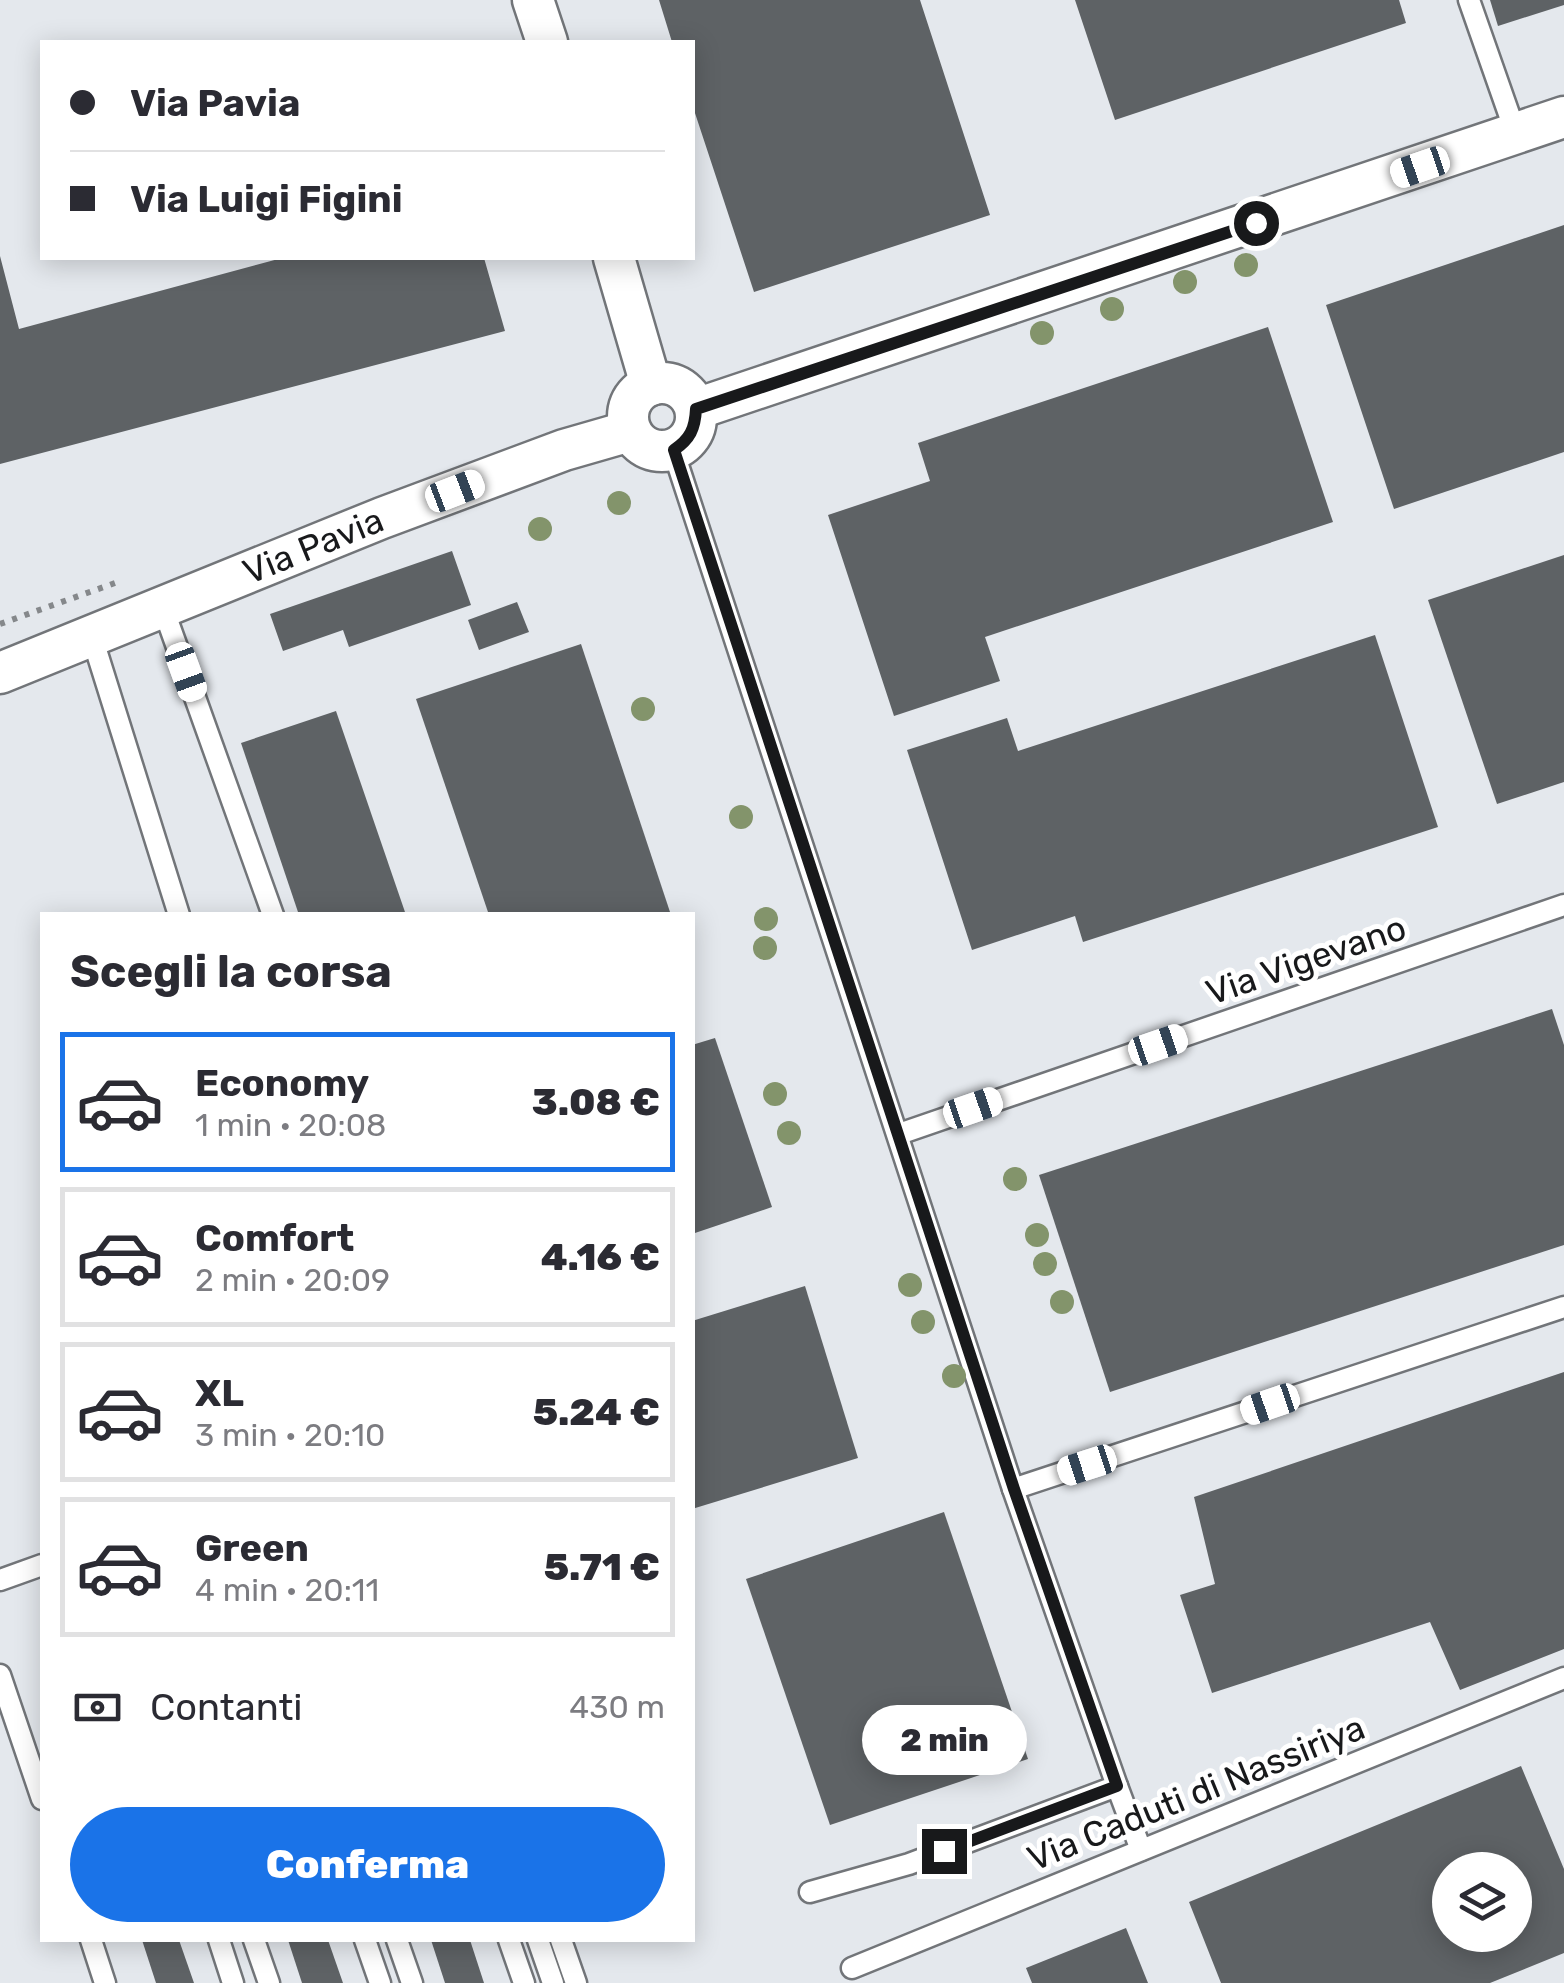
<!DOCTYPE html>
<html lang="it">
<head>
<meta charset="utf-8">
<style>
  :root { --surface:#fff; --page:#f7f7f7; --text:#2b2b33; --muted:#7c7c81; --line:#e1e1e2; --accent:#1a73e8 }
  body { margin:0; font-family:Rubik,sans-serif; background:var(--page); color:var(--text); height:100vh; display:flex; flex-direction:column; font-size:38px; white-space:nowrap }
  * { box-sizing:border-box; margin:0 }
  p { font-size:32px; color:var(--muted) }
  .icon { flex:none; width:55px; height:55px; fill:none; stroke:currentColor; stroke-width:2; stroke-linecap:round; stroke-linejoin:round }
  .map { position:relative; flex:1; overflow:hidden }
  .drawer { position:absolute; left:40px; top:912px; width:655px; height:1030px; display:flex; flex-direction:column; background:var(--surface); border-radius:0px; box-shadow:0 5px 25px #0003 }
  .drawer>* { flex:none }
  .guide { position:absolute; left:40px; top:40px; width:655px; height:220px; border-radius:0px; box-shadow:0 5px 25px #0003; display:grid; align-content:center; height:220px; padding:0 30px; background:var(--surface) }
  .buttons { position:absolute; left:1432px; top:1852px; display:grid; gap:20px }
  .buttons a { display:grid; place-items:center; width:100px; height:100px; border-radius:50%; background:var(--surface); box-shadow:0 5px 25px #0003; font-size:50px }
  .end { position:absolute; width:45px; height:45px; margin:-22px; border:12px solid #18191b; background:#fff; box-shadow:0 0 0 5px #fff }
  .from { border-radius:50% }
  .bubble { position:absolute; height:70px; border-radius:35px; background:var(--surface); box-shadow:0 5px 25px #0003; font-size:32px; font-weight:800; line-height:70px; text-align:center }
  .car { position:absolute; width:30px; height:60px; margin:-30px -15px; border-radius:12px; box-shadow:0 0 8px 2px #0007; background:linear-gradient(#fff 24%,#345 0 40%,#fff 0 76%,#345 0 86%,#fff 0) }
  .guide b { display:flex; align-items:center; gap:35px; height:95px; font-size:38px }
  .guide b+b { border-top:2px solid var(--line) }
  .guide i { width:25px; height:25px; background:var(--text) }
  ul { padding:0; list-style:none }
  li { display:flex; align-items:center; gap:30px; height:140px; margin:0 20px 15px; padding:0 10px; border:5px solid var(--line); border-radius:0px }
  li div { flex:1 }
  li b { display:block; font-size:38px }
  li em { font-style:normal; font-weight:800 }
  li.on { border-color:var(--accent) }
  li>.icon { width:90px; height:90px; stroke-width:1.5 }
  h2 { padding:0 30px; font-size:45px; line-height:120px }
  .pay { display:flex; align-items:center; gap:25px; height:110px; padding:0 30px; font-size:38px }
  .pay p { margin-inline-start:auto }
  .cta { display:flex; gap:20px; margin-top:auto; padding:20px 30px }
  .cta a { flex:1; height:115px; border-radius:60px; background:var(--accent); color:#fff; font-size:40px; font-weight:800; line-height:115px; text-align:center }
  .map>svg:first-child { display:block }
</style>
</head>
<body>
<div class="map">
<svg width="1564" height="1983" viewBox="0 0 1564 1983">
  <rect width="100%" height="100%" fill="#e4e8ed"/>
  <!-- building -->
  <g fill="#5e6265" fill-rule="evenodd">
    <path d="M659 0H920L990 215 754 292 692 104V42H672Z"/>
    <path d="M1075 0H1399L1406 23 1115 120Z"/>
    <path d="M1490 0H1564V5L1498 26Z"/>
    <path d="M1564 225V452L1394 509 1326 305Z"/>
    <path d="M0 256 19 329 282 258H484L505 331 0 464Z"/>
    <path d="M1268 327 1333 522 985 637 1000 681 894 716 828 515 930 481 918 443Z"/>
    <path d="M452 551 471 605 349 647 343 630 283 651 270 614Z"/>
    <path d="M1564 555V782L1497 804 1428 600Z"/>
    <path d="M517 602 529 632 479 650 468 620Z"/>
    <path d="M1375 635 1438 827 1083 942 1075 916 972 950 907 750 1007 718 1018 751Z"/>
    <path d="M581 644 671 915H489L416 699Z"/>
    <path d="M336 711 406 915H299L241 743Z"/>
    <path d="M1552 1009 1564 1045V1245L1110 1392 1039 1175Z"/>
    <path d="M715 1038 772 1207 692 1234V1045Z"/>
    <path d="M805 1286 858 1458 692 1509V1321Z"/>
    <path d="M1564 1372V1649L1460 1690 1430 1622 1212 1693 1180 1595 1215 1584 1194 1497Z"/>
    <path d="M944 1512 1028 1759 830 1825 746 1579Z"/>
    <path d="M1521 1766 1564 1869V1953L1490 1983H1221L1189 1902ZM1450 1870H1515V1935H1450Z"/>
    <path d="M1126 1928 1148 1983H1032L1026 1968Z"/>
    <path d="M142 1940H179L194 1983H156Z"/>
    <path d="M288 1940H328L343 1983H302Z"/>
    <path d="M431 1940H470L484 1983H445Z"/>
  </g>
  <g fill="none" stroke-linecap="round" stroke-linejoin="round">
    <!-- lane casing -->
    <g stroke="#727579" stroke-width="25">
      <g id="lane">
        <path d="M1469 0 1516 134"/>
        <path d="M673 450 1013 1489 1117 1786 909 1864 810 1892"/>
        <path d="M163 608 273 915"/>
        <path d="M92 637 179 915"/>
        <path d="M899 1134 1564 905"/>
        <path d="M1013 1489 1564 1307"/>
        <path d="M0 1580 42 1565"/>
        <path d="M0 1675 42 1799"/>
        <path d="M1117 1786 1141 1850"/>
        <path d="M91 1940 105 1983"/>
        <path d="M219 1940 233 1983"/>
        <path d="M254 1940 269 1983"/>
        <path d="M365 1940 380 1983"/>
        <path d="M397 1940 412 1983"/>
        <path d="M509 1940 524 1983"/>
        <path d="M538 1940 553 1983"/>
        <path d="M561 1940 576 1983"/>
        <path d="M852 1968 1564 1678"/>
      </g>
    </g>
    <!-- street casing -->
    <g stroke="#727579" stroke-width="45">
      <g id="street">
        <path d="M533 0 547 42"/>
        <path d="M614 258 651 385"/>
        <circle cx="662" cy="417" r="34"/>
        <path d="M696 409 1564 117"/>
        <path id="s1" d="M0 673 382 518 564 450 630 431"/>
      </g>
    </g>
    <!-- path -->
    <path stroke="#85888b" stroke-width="6" stroke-dasharray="5 8" stroke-linecap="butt" d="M0 624 115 583"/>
    <!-- lane -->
    <use href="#lane" stroke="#fff" stroke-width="20"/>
    <!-- street -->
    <use href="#street" stroke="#fff" stroke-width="40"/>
  </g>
  <!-- trees -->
  <g fill="#83946b">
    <circle cx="1246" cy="265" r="12"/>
    <circle cx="1185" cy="282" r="12"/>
    <circle cx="1112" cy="309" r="12"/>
    <circle cx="1042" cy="333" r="12"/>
    <circle cx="619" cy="503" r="12"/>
    <circle cx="540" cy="529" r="12"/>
    <circle cx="643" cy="709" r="12"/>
    <circle cx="741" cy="817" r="12"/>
    <circle cx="766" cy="919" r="12"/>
    <circle cx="765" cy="948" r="12"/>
    <circle cx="775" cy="1094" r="12"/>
    <circle cx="789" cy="1133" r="12"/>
    <circle cx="1015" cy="1179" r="12"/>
    <circle cx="1037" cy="1235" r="12"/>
    <circle cx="1045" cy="1264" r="12"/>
    <circle cx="910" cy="1285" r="12"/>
    <circle cx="1062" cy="1302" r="12"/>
    <circle cx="923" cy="1322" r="12"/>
    <circle cx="954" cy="1376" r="12"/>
  </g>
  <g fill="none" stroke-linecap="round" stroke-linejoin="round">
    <!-- route -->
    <path stroke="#18191b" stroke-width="12" d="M944 1851 1117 1786 1014 1489 674 450C690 439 695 429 696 409L1256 223"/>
  </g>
  <g text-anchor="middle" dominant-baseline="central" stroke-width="10" stroke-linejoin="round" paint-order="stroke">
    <!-- street labels -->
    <g font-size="35" fill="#18191b" stroke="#fff">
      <text stroke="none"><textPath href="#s1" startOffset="338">Via Pavia</textPath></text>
      <text transform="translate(1306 960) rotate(-19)">Via Vigevano</text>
      <text transform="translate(1196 1793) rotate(-22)">Via Caduti di Nassiriya</text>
    </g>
  </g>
</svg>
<div class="buttons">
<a><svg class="icon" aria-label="layers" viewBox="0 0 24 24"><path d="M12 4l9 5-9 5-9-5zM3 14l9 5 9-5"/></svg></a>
</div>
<i class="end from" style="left:1256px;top:223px"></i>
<i class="end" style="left:944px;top:1851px"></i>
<div class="bubble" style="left:862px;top:1705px;width:165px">2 min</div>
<i class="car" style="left:1420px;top:167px;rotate:251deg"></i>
<i class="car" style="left:455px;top:491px;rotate:69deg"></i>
<i class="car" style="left:186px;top:672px;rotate:160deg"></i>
<i class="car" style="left:1158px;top:1045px;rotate:71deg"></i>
<i class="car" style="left:973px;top:1108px;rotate:71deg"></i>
<i class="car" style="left:1270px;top:1404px;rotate:251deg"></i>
<i class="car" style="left:1087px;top:1465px;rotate:252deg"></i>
<div class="guide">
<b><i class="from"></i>Via Pavia</b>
<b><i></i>Via Luigi Figini</b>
</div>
<section class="drawer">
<h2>Scegli la corsa</h2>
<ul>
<li class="on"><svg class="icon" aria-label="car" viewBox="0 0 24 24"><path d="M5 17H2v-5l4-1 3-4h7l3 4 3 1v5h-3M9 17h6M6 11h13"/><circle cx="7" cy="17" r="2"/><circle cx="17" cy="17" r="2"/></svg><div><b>Economy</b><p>1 min · 20:08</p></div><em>3.08 €</em></li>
<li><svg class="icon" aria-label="car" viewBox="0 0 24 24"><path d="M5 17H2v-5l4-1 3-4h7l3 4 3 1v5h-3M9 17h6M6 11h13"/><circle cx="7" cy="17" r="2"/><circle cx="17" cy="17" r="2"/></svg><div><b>Comfort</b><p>2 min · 20:09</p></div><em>4.16 €</em></li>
<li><svg class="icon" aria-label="car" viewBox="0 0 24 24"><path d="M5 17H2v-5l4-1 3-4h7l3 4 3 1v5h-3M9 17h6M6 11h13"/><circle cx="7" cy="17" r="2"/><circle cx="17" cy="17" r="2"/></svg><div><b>XL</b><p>3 min · 20:10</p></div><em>5.24 €</em></li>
<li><svg class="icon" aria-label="car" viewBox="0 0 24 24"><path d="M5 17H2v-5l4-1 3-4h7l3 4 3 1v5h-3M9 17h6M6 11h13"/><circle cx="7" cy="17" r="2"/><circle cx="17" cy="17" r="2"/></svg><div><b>Green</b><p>4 min · 20:11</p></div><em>5.71 €</em></li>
</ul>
<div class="pay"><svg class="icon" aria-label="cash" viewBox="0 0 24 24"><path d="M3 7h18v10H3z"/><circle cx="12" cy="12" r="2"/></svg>Contanti<p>430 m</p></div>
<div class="cta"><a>Conferma</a></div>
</section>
</div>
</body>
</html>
